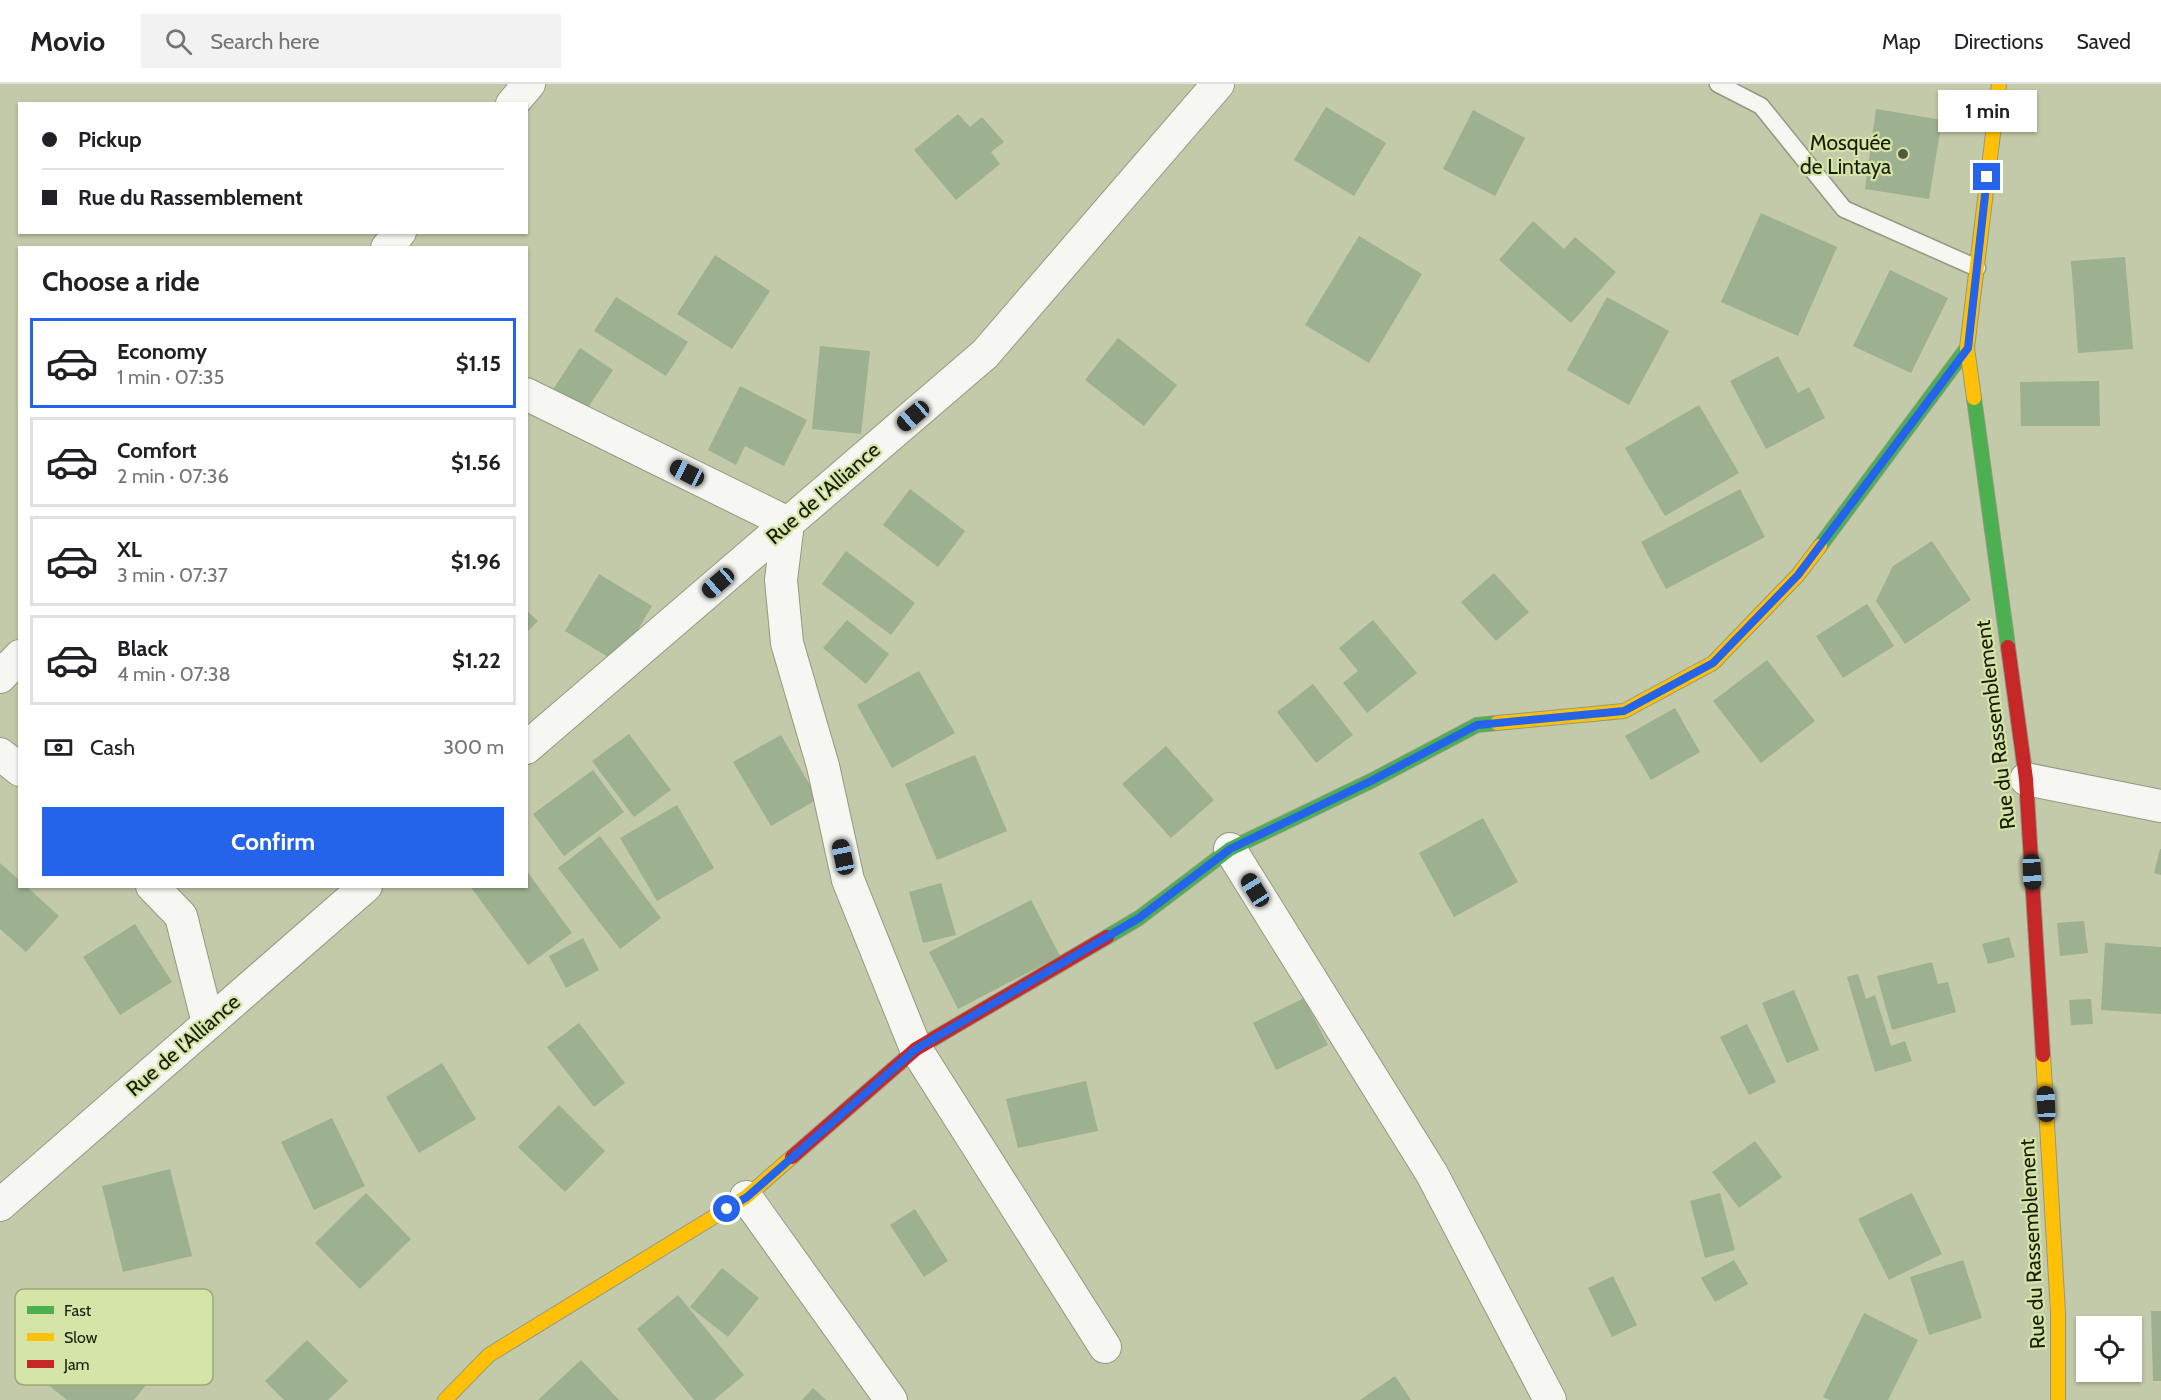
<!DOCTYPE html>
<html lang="en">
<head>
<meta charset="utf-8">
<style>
  :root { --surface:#fff; --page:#f2f2f2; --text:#202124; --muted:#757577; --line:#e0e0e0; --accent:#2563eb }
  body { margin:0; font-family:Cabin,sans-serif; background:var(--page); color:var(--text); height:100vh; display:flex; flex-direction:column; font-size:22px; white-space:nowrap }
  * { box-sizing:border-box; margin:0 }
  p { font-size:20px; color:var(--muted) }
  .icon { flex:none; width:33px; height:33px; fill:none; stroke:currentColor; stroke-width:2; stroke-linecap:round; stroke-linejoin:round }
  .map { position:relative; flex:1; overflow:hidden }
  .panel { position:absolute; left:18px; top:162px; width:510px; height:642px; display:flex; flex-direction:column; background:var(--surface); border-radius:0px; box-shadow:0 2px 4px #0004 }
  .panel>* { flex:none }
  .top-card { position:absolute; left:18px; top:18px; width:510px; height:132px; border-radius:0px; box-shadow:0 2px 4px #0004; display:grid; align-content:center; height:132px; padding:0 24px; background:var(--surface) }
  .controls { position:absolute; left:2076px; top:1232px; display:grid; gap:12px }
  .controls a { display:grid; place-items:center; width:66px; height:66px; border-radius:0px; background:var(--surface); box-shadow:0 2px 4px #0004; font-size:30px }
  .end { position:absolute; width:27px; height:27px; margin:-14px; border:8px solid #2563eb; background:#fff; box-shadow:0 0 0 3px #fff }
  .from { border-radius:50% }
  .bubble { position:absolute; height:42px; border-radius:0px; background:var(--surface); box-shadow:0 2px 4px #0004; font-size:20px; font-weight:700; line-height:42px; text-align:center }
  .car { position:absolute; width:18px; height:36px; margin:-18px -9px; border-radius:8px; box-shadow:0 0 4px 2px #0007; background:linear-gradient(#222 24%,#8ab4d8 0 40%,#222 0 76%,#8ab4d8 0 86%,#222 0) }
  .top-card b { display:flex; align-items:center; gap:21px; height:57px; font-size:22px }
  .top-card b+b { border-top:2px solid var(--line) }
  .top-card i { width:15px; height:15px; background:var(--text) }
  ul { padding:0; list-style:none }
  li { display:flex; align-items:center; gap:18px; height:90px; margin:0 12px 9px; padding:0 12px; border:3px solid var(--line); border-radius:0px }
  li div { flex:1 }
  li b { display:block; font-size:22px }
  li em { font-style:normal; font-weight:700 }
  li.selected { border-color:var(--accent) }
  li>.icon { width:54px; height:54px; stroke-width:1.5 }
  h2 { padding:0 24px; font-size:27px; line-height:72px }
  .pay { display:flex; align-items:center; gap:15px; height:66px; padding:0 24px; font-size:22px }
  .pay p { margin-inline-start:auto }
  .cta { display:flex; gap:12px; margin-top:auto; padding:12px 24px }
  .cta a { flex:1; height:69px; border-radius:0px; background:var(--accent); color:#fff; font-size:24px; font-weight:700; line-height:69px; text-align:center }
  header { display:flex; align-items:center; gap:36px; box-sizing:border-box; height:84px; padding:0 30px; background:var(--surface); border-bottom:2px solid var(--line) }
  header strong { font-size:28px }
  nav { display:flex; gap:33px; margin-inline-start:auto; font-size:21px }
  .search { width:420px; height:54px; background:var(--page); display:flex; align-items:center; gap:15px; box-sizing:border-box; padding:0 21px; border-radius:0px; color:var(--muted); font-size:22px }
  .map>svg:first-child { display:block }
</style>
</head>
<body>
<header>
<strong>Movio</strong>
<div class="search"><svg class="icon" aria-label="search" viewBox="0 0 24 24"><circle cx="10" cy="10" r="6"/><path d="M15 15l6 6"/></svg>Search here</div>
<nav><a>Map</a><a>Directions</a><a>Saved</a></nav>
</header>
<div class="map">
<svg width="2161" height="1316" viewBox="0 0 2161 1316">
  <rect width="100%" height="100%" fill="#c2caa9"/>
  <!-- building -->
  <g fill="#9db08f">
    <path d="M1326 23 1386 59 1354 112 1294 76Z"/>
    <path d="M1876 25 1942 36 1929 115 1865 105Z"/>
    <path d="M1473 26 1525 54 1495 112 1443 85Z"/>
    <path d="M958 30 970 43 982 33 1004 58 991 68 1000 80 956 116 914 66Z"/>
    <path d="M1761 129 1837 163 1798 252 1721 218Z"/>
    <path d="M1533 137 1564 165 1575 153 1616 188 1571 239 1499 176Z"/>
    <path d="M1359 152 1422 190 1369 279 1305 241Z"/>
    <path d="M715 171 770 207 732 265 677 230Z"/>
    <path d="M2125 173 2133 265 2078 269 2071 177Z"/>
    <path d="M1890 186 1948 214 1911 289 1853 262Z"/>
    <path d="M616 213 688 258 666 292 594 247Z"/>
    <path d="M1607 213 1669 247 1629 321 1567 286Z"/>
    <path d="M1118 254 1177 301 1144 342 1085 296Z"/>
    <path d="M820 262 870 267 861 350 812 345Z"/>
    <path d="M580 264 613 286 585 328 552 307Z"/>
    <path d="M1778 272 1798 309 1809 303 1825 334 1766 365 1730 297Z"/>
    <path d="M2099 297 2100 342H2021L2020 298Z"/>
    <path d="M740 302 807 336 784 382 745 362 736 381 708 366Z"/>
    <path d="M1699 321 1739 389 1665 432 1625 364Z"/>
    <path d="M910 405 965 447 938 483 883 441Z"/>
    <path d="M1740 405 1765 453 1666 505 1641 458Z"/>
    <path d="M1932 457 1971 516 1905 560 1876 517 1893 482Z"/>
    <path d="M846 467 915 519 891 551 822 500Z"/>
    <path d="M1494 489 1529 528 1496 557 1461 518Z"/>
    <path d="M599 490 652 522 618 579 565 547Z"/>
    <path d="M1867 520 1894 562 1843 594 1816 552Z"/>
    <path d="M526 526 538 537 526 549Z"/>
    <path d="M847 536 889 570 866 600 823 564Z"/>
    <path d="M1373 536 1417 589 1367 629 1343 599 1358 587 1339 564Z"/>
    <path d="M1767 576 1815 637 1761 679 1713 617Z"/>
    <path d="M919 587 955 649 892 684 857 621Z"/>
    <path d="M1313 600 1353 651 1316 679 1277 628Z"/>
    <path d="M1675 624 1700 668 1651 696 1625 652Z"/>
    <path d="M629 650 671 706 634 733 592 677Z"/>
    <path d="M781 651 818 715 771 742 733 678Z"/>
    <path d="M1166 662 1214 716 1171 754 1122 700Z"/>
    <path d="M975 671 1007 747 937 776 905 700Z"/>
    <path d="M593 686 624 728 564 772 533 730Z"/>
    <path d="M677 721 714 784 657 817 620 754Z"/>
    <path d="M1483 734 1518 798 1454 833 1419 769Z"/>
    <path d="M600 752 661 834 620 865 558 784Z"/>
    <path d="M2160 765H2161V791L2154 789Z"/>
    <path d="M0 779 20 797V802H26L59 832 26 868 0 845Z"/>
    <path d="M526 786 572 849 528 881 470 802H526Z"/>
    <path d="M941 799 956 851 923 859 909 808Z"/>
    <path d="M1031 816 1060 872 958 925 929 868Z"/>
    <path d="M2084 837 2088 869 2060 872 2057 839Z"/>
    <path d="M135 840 172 898 120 931 83 873Z"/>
    <path d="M2009 853 2015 873 1988 880 1982 860Z"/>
    <path d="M583 854 599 886 566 904 549 872Z"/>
    <path d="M2105 859 2161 863V930L2101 926Z"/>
    <path d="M1932 878 1938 900 1948 898 1956 928 1892 946 1877 892Z"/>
    <path d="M1858 890 1866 915 1875 911 1891 962 1905 957 1912 977 1875 988 1847 893Z"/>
    <path d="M1794 906 1819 966 1787 979 1762 919Z"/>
    <path d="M1304 914 1328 961 1276 986 1253 939Z"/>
    <path d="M2091 915 2093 940 2071 941 2069 916Z"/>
    <path d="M579 939 625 999 594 1023 547 963Z"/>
    <path d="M1747 940 1776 998 1749 1011 1720 953Z"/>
    <path d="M442 979 476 1035 419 1069 386 1013Z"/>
    <path d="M1086 997 1098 1047 1018 1064 1006 1015Z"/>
    <path d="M559 1021 605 1067 565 1108 518 1063Z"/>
    <path d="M332 1034 365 1102 314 1126 281 1058Z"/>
    <path d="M1755 1057 1782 1093 1739 1124 1712 1088Z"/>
    <path d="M170 1085 192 1172 123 1188 102 1102Z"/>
    <path d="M366 1109 411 1155 360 1205 315 1159Z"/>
    <path d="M1720 1109 1735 1166 1705 1174 1690 1117Z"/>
    <path d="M1912 1109 1942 1170 1889 1196 1858 1135Z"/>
    <path d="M915 1125 948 1177 924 1193 890 1141Z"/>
    <path d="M1734 1176 1748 1200 1715 1218 1701 1194Z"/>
    <path d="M1963 1176 1982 1234 1929 1251 1910 1193Z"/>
    <path d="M722 1184 759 1214 728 1253 690 1223Z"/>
    <path d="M1613 1192 1637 1241 1612 1253 1588 1204Z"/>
    <path d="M678 1211 744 1291 714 1316H694L637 1245Z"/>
    <path d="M100 1223 166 1276 134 1316H67L42 1296Z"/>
    <path d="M2151 1227H2161V1297H2153Z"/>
    <path d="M1864 1229 1918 1256 1888 1316H1830L1823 1313Z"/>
    <path d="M307 1256 348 1297 328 1316H284L265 1297Z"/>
    <path d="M581 1276 619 1316H538Z"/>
    <path d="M1395 1292 1411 1316H1360Z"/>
    <path d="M813 1304 826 1316H802Z"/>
  </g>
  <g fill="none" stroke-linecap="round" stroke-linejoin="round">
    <!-- lane casing -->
    <g stroke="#939980" stroke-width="19">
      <path id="lane" d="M1718 0 1761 22 1844 125 1977 184"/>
    </g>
    <!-- street casing -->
    <g stroke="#939980" stroke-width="34">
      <g id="street">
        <path d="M512 20 529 0"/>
        <path d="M387 164 400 148"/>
        <path d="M526 310 788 439 781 496 787 559 823 682 848 796 916 965 1105 1263"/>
        <path d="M0 593 20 572"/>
        <path d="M526 664 985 270 1218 0"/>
        <path d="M0 670 20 686"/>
        <path d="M2026 695 2161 722"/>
        <path d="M1230 765 1432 1090 1550 1316"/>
        <path d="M152 802 181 832 208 939"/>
        <path d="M746 1113 891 1316"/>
        <path d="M0 1121 366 802"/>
      </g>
    </g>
    <!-- fast casing -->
    <g stroke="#939980" stroke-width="16">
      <g id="fast">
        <path d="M1974 314 2008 563"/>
        <path d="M1820 462 1967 264"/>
        <path d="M1107 853 1139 834 1230 765 1373 696 1477 641 1497 639"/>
      </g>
    </g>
    <!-- slow casing -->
    <g stroke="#939980" stroke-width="16">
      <g id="slow">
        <path d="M1974 314 1967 264 1999 0"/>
        <path d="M1497 639 1624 627 1713 579 1798 491 1820 462"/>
        <path d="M2043 971 2058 1229V1316"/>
        <path d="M445 1316 489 1271 746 1113 792 1073"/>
      </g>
    </g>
    <!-- jam casing -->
    <g stroke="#939980" stroke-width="16">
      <g id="jam">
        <path d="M2008 563 2026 695 2043 971"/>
        <path d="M792 1073 916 965 1107 853"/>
      </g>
    </g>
    <!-- lane -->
    <use href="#lane" stroke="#f6f7f2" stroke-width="16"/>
    <!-- street -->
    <use href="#street" stroke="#f6f7f2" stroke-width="32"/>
    <!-- fast -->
    <use href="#fast" stroke="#4caf50" stroke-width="14"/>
    <!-- slow -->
    <use href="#slow" stroke="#ffc107" stroke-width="14"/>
    <!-- jam -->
    <use href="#jam" stroke="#c62828" stroke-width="14"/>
  </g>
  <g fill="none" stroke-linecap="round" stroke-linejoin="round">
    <!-- route -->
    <path stroke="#2563eb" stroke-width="8" d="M727 1125 747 1113 916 965 1139 834 1230 765 1373 696 1477 641 1624 627 1713 579 1798 491 1968 264 1987 93"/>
  </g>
  <!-- markers -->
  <circle fill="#53593e" stroke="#d5e5a8" stroke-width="2" cx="1903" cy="70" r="6"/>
  <g text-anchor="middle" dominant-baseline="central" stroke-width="4.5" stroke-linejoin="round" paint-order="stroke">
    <!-- poi labels -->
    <g font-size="21" fill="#171c05" stroke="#d5e5a8" text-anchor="end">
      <text x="1891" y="58">Mosquée<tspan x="1891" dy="24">de Lintaya</tspan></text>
    </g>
    <!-- street labels -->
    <g font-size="21" fill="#171c05" stroke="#d5e5a8">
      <text transform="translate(823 409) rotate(-41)">Rue de l'Alliance</text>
      <text transform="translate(1995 641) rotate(-97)">Rue du Rassemblement</text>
      <text transform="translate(183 961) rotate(-41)">Rue de l'Alliance</text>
      <text transform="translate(2032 1160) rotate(-93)">Rue du Rassemblement</text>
    </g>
  </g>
  <!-- legend -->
  <rect x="15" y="1205" width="198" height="96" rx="9" fill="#d5e5a8" stroke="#9ca977" stroke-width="1.5"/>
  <rect x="27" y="1222" width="27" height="8" fill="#4caf50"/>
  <rect x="27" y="1249" width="27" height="8" fill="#ffc107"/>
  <rect x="27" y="1276" width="27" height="8" fill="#c62828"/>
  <g font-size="16" fill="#171c05">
    <text x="64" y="1232">Fast</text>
    <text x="64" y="1259">Slow</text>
    <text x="64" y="1286">Jam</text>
  </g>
</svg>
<div class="controls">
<a><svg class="icon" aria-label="locate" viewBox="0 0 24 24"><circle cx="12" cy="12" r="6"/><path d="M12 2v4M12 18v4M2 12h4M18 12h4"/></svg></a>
</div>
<i class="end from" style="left:727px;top:1125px"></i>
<i class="end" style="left:1987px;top:93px"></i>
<div class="bubble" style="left:1938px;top:6px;width:99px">1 min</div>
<i class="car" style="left:913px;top:332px;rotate:229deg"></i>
<i class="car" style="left:687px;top:389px;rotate:297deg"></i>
<i class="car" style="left:718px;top:499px;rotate:229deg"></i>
<i class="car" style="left:843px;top:773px;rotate:348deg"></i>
<i class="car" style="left:2032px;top:788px;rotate:177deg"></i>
<i class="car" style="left:1255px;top:806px;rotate:328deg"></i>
<i class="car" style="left:2046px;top:1020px;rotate:357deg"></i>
<div class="top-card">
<b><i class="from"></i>Pickup</b>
<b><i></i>Rue du Rassemblement</b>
</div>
<section class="panel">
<h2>Choose a ride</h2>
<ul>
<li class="selected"><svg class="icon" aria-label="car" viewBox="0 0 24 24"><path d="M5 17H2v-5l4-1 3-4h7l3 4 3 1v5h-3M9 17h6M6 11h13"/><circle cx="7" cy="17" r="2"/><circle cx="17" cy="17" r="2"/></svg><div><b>Economy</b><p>1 min · 07:35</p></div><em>$1.15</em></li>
<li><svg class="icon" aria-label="car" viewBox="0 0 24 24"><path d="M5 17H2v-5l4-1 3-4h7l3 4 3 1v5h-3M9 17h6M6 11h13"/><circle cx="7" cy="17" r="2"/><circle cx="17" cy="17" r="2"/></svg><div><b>Comfort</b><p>2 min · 07:36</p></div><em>$1.56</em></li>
<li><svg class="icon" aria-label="car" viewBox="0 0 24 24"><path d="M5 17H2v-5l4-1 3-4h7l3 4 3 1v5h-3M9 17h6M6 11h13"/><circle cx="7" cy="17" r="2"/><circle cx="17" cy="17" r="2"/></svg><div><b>XL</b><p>3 min · 07:37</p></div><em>$1.96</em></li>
<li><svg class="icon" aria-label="car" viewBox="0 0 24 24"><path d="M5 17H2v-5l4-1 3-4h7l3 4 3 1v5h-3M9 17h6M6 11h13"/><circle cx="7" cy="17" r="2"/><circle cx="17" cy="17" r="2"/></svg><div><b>Black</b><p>4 min · 07:38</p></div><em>$1.22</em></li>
</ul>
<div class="pay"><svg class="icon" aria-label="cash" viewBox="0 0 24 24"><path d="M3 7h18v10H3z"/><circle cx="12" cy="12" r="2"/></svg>Cash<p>300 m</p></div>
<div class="cta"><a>Confirm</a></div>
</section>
</div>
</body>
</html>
